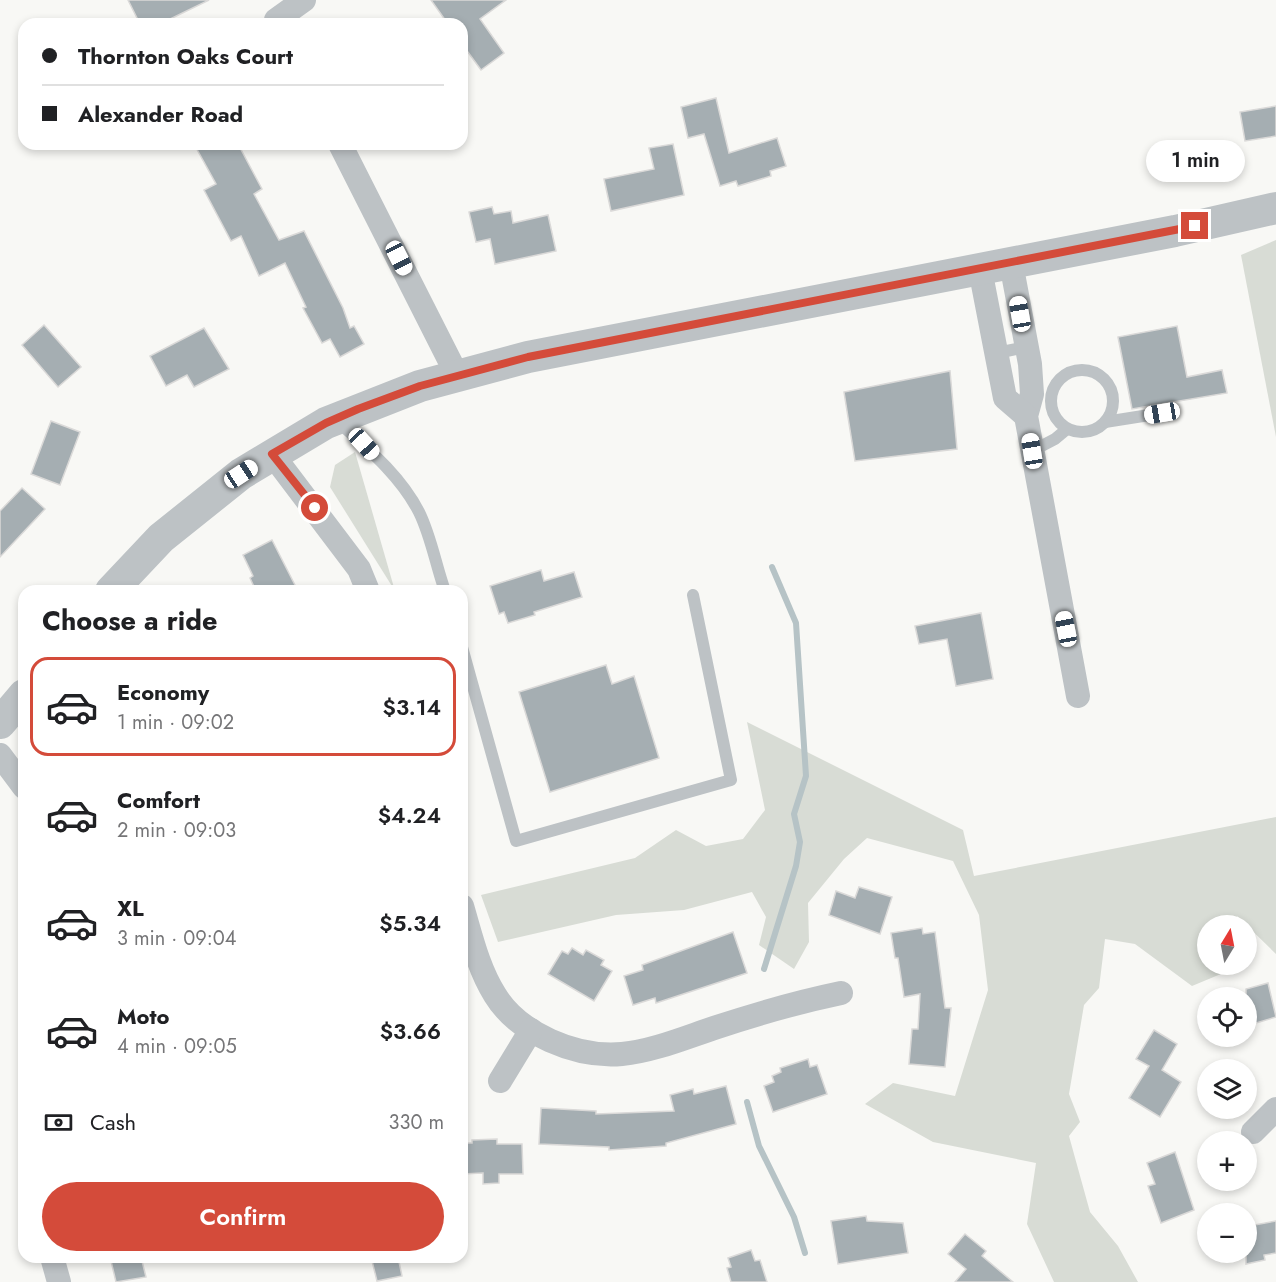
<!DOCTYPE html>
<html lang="en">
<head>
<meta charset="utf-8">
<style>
  :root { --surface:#fff; --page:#f6f6f6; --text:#202124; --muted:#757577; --line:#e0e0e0; --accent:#d44b3a }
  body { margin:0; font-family:Jost,sans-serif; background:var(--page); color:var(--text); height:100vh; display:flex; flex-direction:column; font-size:22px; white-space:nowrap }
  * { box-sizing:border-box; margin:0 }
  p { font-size:20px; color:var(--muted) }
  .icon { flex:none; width:33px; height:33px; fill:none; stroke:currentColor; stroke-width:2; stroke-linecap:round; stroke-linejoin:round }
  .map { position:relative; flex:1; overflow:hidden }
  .details { position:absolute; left:18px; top:585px; width:450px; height:678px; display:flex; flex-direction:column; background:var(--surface); border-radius:18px; box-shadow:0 3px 9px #0003 }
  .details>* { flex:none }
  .guide { position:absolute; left:18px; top:18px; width:450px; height:132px; border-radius:18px; box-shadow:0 3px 9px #0003; display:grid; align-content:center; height:132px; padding:0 24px; background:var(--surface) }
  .needle { width:39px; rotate:10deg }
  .fabs { position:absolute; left:1197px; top:915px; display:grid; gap:12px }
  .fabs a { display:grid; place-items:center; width:60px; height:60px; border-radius:50%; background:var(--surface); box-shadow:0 3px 9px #0003; font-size:30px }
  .end { position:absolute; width:27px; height:27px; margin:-14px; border:8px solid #d44b3a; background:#fff; box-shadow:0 0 0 3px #fff }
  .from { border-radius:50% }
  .bubble { position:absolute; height:42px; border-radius:21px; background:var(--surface); box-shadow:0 3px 9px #0003; font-size:20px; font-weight:600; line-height:42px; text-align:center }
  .car { position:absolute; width:18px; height:36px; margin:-18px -9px; border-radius:8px; box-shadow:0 0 4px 2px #0007; background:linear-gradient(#fff 24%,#345 0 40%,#fff 0 76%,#345 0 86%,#fff 0) }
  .guide b { display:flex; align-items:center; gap:21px; height:57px; font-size:22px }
  .guide b+b { border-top:2px solid var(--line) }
  .guide i { width:15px; height:15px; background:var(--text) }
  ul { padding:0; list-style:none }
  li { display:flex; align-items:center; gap:18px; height:99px; margin:0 12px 9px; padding:0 12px; border:3px solid transparent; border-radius:18px }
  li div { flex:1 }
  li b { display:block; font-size:22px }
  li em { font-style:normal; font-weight:600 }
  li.selected { border-color:var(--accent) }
  li>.icon { width:54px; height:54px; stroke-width:1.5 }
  h2 { padding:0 24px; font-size:27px; line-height:72px }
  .pay { display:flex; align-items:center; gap:15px; height:66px; padding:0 24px; font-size:22px }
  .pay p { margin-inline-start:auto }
  .cta { display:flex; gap:12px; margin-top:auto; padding:12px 24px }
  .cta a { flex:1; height:69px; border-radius:36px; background:var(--accent); color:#fff; font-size:24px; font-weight:600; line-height:69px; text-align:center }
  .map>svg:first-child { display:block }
</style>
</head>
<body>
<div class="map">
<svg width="1276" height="1282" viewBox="0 0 1276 1282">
  <rect width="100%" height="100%" fill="#f8f8f5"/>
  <!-- green -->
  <g fill="#d8dcd5">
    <path d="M1276 240V437L1241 255Z"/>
    <path d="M355 452 395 591 330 487 335 465Z"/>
    <path d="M747 722 963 830 974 876 1276 817V954L1237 916 1235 925 1208 926V964L1229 965 1228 971 1192 986 1135 944 1105 939 1099 988 1084 1005 1069 1094 1080 1122 1069 1136 1090 1212 1118 1246 1138 1282H1054L1027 1224 1036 1163 933 1142 865 1104 893 1083 955 1096 988 990 979 915 953 861 867 838 844 859 808 903 809 942 794 969 759 945 766 917 752 892 684 910 616 915 498 942 481 895 635 858 676 830 706 846 743 839 765 810Z"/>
  </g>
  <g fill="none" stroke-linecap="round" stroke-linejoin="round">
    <!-- stream -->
    <g stroke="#b6c3c6" stroke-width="6">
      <path d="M764 969 796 866 800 842 794 814 806 776 796 623 772 567"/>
      <path d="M747 1102 759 1146 794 1217 805 1253"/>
    </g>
  </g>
  <!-- building -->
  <g fill="#a5aeb2" stroke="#dad9d8" stroke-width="1.5">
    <path d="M128 0H209L160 24H140Z"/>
    <path d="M431 0H506L480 19 504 53 481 70 462 44V24H448Z"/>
    <path d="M716 98 729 153 777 138 786 166 770 171 771 176 738 186 736 181 720 186 704 134 688 138 681 107Z"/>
    <path d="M1276 106V136L1245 141 1240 112Z"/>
    <path d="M194 144H238L262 189 254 194 279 240 304 231 343 308 350 328 354 326 364 344 340 357 330 339 322 343 303 308 306 307 285 263 259 276 241 236 231 241 204 190 216 184Z"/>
    <path d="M673 144 684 195 611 211 604 179 654 169 649 148Z"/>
    <path d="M492 207 494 214 511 211 513 223 548 215 556 251 495 264 490 239 476 242 469 212Z"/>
    <path d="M44 325 81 367 58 387 22 345Z"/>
    <path d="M1177 326 1187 377 1222 370 1227 393 1132 409 1118 337Z"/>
    <path d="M204 328 229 369 194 387 187 375 166 386 150 356Z"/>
    <path d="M950 371 957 449 855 461 844 392Z"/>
    <path d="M51 421 80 432 60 485 31 474Z"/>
    <path d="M22 488 45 509 0 557V511Z"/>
    <path d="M272 540 298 591H256L250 578 253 576 243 555Z"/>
    <path d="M541 570 544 581 574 572 582 597 534 612 535 615 508 623 504 612 499 614 490 586Z"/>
    <path d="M981 613 993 679 956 686 947 639 919 644 915 626Z"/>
    <path d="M606 665 612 684 634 676 659 758 550 792 519 692Z"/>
    <path d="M859 887 892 897 880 934 829 915 836 891 855 898Z"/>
    <path d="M922 928 923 934 935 932 945 1008H951L945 1067 909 1064 912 1029H918L920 994 904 997 898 958H895L891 933Z"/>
    <path d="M733 932 747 973 656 1003 655 998 633 1005 624 976 643 970 642 965Z"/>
    <path d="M572 948 583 955 586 950 604 960 601 965 612 971 594 1001 548 974 562 951 568 954Z"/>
    <path d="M1268 983 1276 1017 1246 1026V989Z"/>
    <path d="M1154 1030 1177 1044 1162 1070 1181 1082 1160 1117 1129 1098 1149 1066 1136 1059Z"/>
    <path d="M808 1059 810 1067 817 1065 827 1094 773 1112 764 1086 774 1082 772 1076 781 1072 780 1068Z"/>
    <path d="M726 1086 736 1124 666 1143V1146L609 1150V1147L539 1144 541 1108 596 1111V1114L674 1111 670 1095 693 1089 694 1094Z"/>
    <path d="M497 1139V1144H522L523 1174H499V1183L483 1184V1173L462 1174V1143H472V1140Z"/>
    <path d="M1175 1152 1194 1210 1161 1223 1148 1186 1155 1184 1147 1163Z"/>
    <path d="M866 1216 867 1221 903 1223 908 1253 838 1264 831 1221Z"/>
    <path d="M1276 1221V1253L1264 1255 1265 1260 1246 1264V1232L1250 1231 1249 1226Z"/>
    <path d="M965 1234 986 1251 982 1256 1013 1282H955L966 1269 948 1254Z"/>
    <path d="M751 1250 755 1261 760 1260 767 1282H731L727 1268 731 1267 728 1258Z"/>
    <path d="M115 1257H141L146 1277 116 1282 111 1261 116 1259Z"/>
    <path d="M371 1257H398L402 1276 377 1281Z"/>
  </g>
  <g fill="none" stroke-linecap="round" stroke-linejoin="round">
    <!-- service -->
    <g stroke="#bdc2c5" stroke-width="12">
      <path d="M997 353 1026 347"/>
      <circle cx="1082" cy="401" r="31"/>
      <path d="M336 420C366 447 400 475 419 512 431 536 436 566 445 591"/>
      <path d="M1105 422 1162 413"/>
      <path d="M1032 451 1055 439 1067 429"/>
      <path d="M462 647 516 841 731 780 693 595"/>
    </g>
    <!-- minor -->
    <g stroke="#bdc2c5" stroke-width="24">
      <path d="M276 20 304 0"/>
      <path d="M340 144 457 375"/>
      <path d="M1011 263 1030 364 1032 394 1026 416 1078 696"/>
      <path d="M980 269 1005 398 1026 416"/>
      <path d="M272 454 359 569 368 591"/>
      <path d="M0 755 24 787"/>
      <path d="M462 906C471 936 478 968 495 995 519 1034 576 1058 622 1054 653 1051 684 1038 714 1028 756 1014 798 1002 841 993"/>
      <path d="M500 1081 531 1030"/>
      <path d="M1253 1132 1276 1109"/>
      <path d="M52 1257 59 1282"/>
    </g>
    <!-- tertiary -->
    <g stroke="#bdc2c5" stroke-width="32">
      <path d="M111 591 161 538 241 474 326 423 420 386 528 357 1175 231 1276 208"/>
      <path d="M0 723 24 695"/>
    </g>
  </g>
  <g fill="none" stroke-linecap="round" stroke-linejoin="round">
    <!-- route -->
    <path stroke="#d44b3a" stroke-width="8" d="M315 508 272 454 326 423 358 409 420 386 528 357 1195 226"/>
  </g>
</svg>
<div class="fabs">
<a><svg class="needle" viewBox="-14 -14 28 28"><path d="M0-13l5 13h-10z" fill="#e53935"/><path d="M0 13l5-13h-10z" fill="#757577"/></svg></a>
<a><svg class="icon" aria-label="locate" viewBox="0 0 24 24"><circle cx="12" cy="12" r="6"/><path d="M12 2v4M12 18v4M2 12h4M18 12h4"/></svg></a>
<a><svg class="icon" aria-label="layers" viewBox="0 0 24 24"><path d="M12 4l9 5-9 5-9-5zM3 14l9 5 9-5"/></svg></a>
<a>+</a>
<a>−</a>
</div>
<i class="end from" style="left:315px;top:508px"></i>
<i class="end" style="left:1195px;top:226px"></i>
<div class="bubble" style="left:1146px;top:140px;width:99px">1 min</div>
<i class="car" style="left:399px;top:258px;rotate:153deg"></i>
<i class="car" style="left:1020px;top:314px;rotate:350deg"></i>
<i class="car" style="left:1162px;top:413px;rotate:260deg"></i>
<i class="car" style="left:364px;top:444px;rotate:137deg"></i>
<i class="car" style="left:1032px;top:451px;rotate:351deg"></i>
<i class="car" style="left:241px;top:474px;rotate:57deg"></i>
<i class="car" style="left:1066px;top:629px;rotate:349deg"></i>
<div class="guide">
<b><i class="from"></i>Thornton Oaks Court</b>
<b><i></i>Alexander Road</b>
</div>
<section class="details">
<h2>Choose a ride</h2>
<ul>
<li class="selected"><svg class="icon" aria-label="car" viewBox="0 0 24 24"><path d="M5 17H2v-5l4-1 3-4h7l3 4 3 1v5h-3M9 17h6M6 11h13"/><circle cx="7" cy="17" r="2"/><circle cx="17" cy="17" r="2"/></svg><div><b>Economy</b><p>1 min · 09:02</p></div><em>$3.14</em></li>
<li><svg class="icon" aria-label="car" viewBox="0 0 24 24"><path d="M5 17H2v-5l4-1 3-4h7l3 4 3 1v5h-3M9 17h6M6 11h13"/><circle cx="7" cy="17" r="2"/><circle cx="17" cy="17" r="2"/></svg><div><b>Comfort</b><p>2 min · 09:03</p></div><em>$4.24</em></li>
<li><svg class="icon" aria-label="car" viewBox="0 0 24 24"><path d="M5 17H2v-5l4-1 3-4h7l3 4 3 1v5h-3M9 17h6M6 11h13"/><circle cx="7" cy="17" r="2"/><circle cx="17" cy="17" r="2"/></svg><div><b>XL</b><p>3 min · 09:04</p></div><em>$5.34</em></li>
<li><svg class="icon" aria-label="car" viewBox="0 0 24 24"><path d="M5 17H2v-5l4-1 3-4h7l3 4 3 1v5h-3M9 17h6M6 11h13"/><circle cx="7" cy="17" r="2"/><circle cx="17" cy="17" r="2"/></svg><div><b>Moto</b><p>4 min · 09:05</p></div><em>$3.66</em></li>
</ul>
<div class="pay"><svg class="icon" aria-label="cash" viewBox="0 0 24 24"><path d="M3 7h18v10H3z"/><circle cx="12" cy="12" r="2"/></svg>Cash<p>330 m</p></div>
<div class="cta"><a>Confirm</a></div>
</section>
</div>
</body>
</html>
